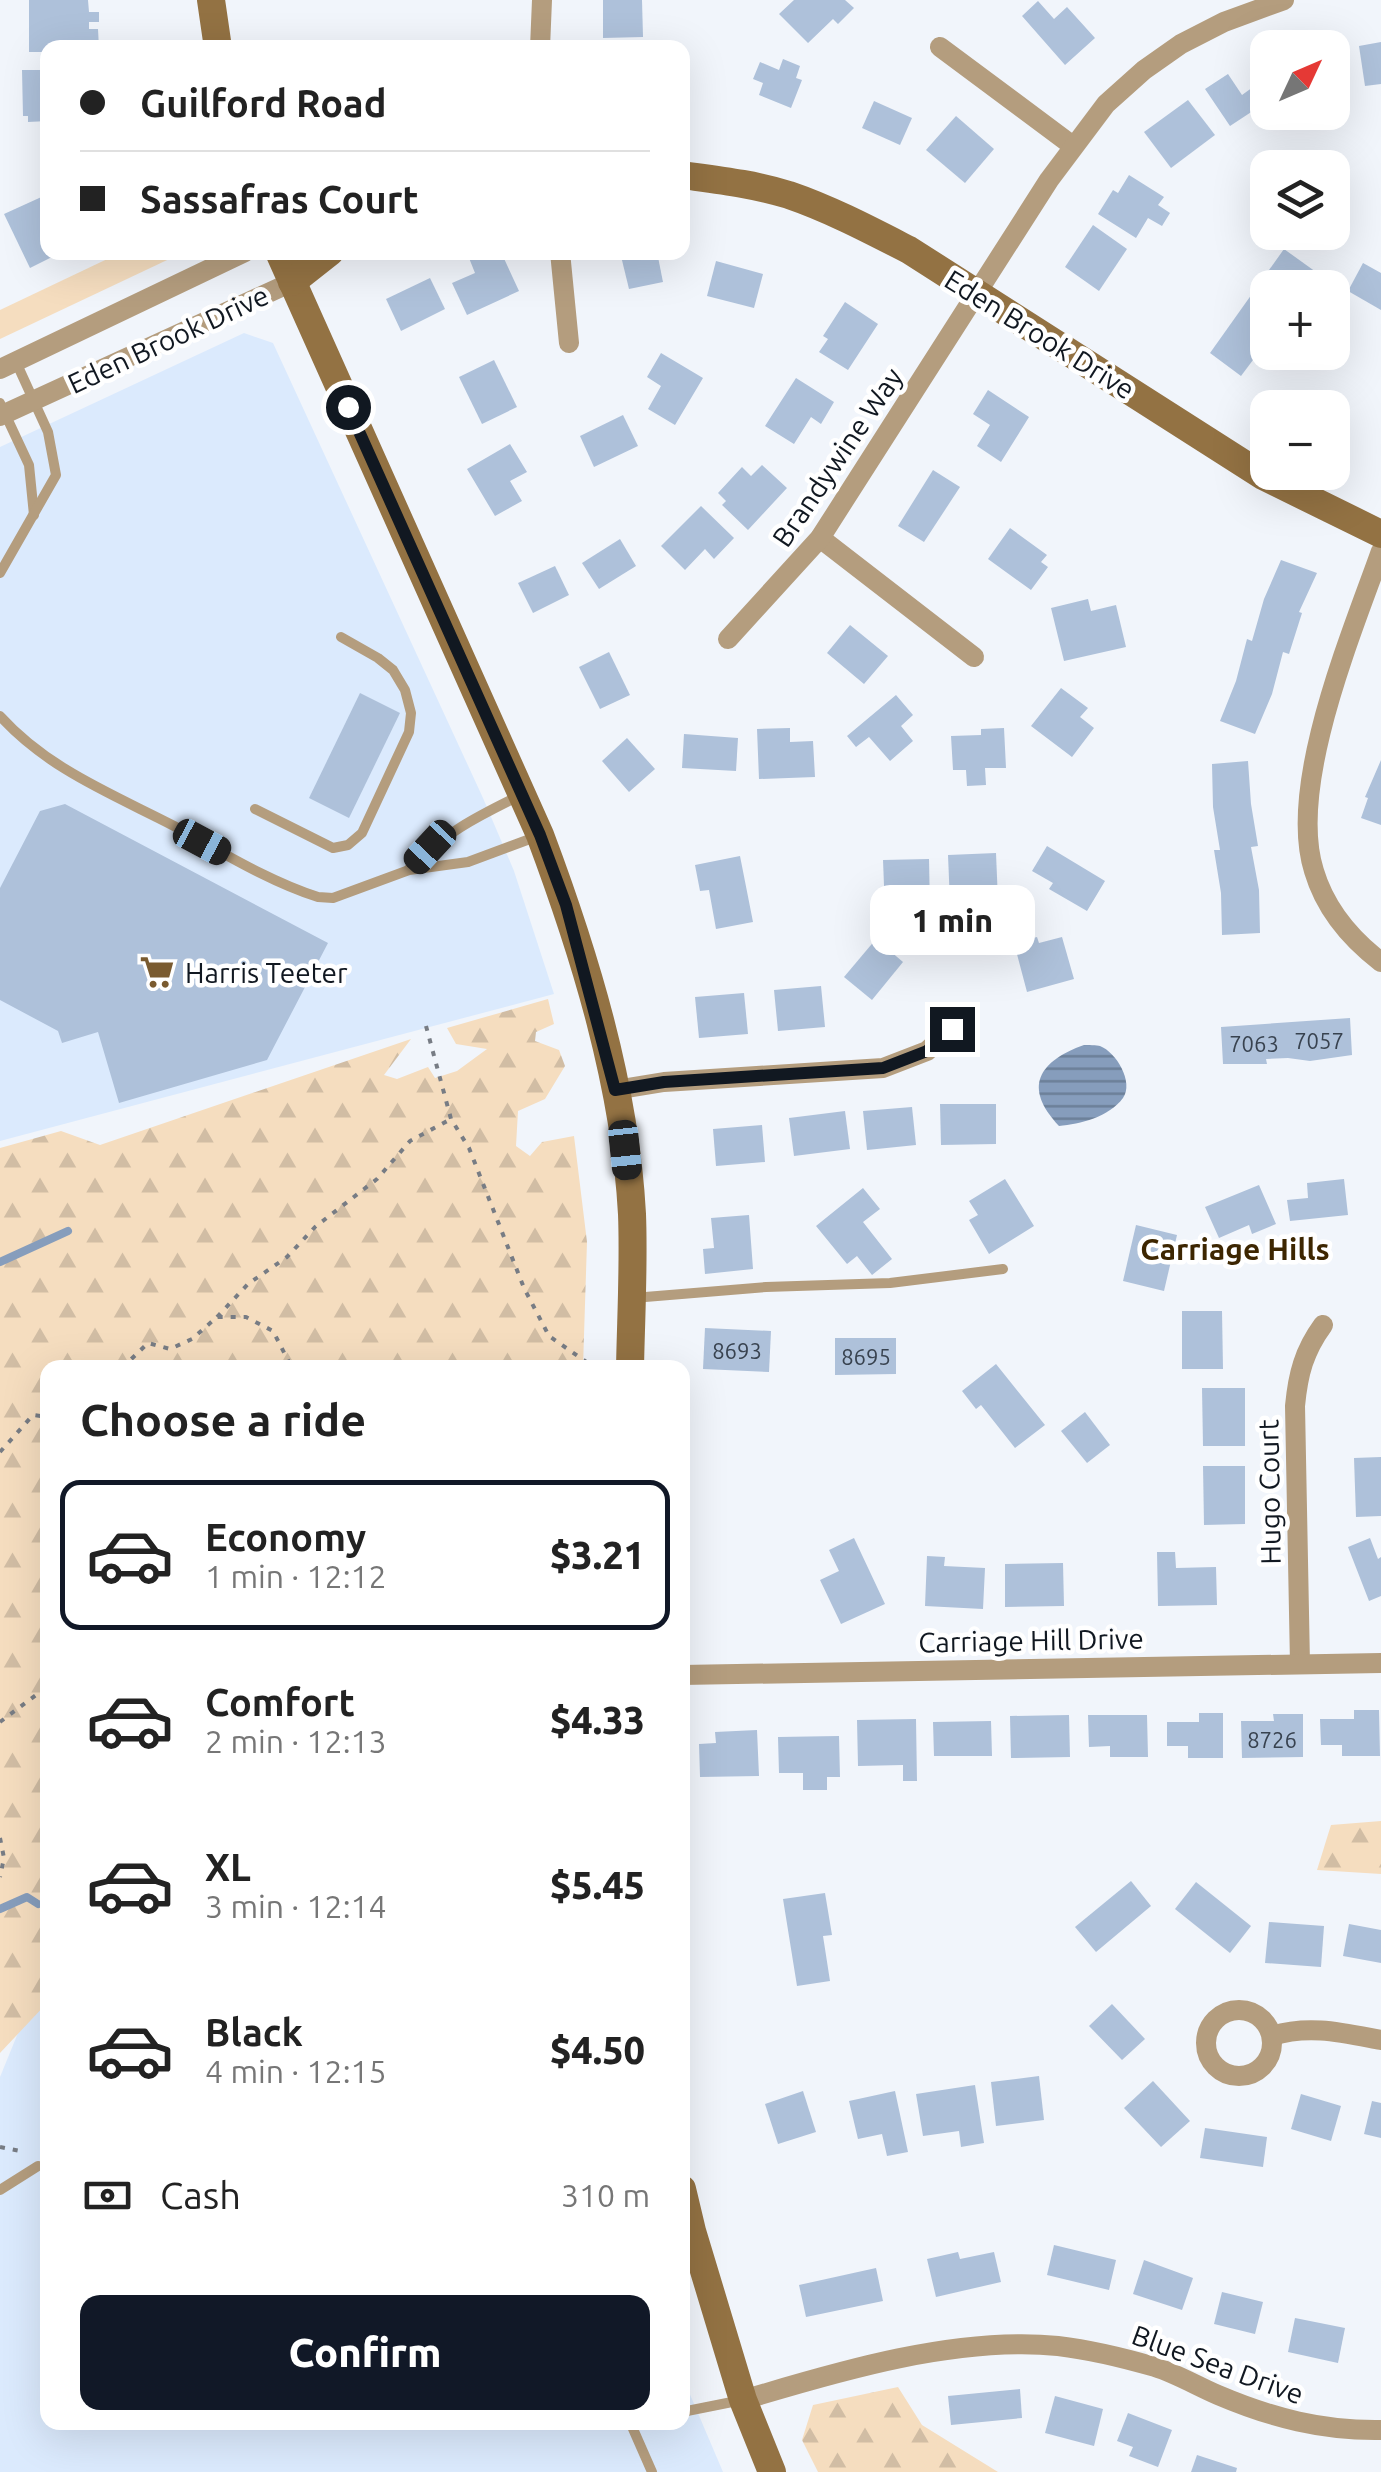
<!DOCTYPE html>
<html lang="en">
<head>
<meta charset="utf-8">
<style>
  :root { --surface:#fff; --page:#f2f2f2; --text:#222; --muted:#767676; --line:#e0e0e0; --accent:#111827 }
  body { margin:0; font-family:Ubuntu,sans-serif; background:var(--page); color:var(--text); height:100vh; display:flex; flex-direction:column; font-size:38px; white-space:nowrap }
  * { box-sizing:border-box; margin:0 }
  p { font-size:32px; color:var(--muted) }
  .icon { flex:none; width:55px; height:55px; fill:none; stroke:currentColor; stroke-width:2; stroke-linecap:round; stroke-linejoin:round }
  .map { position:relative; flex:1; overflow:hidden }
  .sheet { position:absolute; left:40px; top:1360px; width:650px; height:1070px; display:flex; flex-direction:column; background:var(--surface); border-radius:20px; box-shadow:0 10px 40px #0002 }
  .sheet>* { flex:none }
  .top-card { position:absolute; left:40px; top:40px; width:650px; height:220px; border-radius:20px; box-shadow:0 10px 40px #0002; display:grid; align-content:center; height:220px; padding:0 40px; background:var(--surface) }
  .needle { width:65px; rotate:46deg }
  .buttons { position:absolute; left:1250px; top:30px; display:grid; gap:20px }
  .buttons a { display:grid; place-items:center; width:100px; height:100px; border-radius:20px; background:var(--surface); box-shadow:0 10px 40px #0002; font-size:50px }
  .end { position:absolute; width:45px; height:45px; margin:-22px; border:12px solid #111821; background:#fff; box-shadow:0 0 0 5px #fff }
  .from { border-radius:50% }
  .bubble { position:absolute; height:70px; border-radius:20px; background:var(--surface); box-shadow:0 10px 40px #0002; font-size:32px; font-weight:800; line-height:70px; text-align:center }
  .car { position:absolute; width:30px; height:60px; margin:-30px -15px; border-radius:12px; box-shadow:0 0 8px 2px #0007; background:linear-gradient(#222 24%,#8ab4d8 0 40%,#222 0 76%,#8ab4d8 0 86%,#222 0) }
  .top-card b { display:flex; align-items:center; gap:35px; height:95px; font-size:38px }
  .top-card b+b { border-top:2px solid var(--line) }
  .top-card i { width:25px; height:25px; background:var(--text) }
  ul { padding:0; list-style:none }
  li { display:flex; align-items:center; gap:30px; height:150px; margin:0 20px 15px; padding:0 20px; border:5px solid transparent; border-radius:20px }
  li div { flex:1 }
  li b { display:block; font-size:38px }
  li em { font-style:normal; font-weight:800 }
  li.current { border-color:var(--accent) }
  li>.icon { width:90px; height:90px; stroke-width:1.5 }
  h2 { padding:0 40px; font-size:45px; line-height:120px }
  .pay { display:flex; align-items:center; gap:25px; height:110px; padding:0 40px; font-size:38px }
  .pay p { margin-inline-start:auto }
  .primary-button { display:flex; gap:20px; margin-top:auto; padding:20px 40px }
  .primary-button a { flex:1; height:115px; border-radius:20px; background:var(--accent); color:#fff; font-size:40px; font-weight:800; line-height:115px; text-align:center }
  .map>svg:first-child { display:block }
</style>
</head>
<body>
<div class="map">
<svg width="1381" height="2472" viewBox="0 0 1381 2472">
  <defs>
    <pattern id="forest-firs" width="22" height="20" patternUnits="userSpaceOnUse" patternTransform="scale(2.5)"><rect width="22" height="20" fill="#f5ddbf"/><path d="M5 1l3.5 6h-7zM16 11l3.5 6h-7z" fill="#d1bda4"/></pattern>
    <pattern id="water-rules" width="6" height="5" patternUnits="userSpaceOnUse" patternTransform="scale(2.5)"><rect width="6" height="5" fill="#869dbc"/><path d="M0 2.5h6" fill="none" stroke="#6c7f98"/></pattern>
  </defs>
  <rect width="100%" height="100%" fill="#f1f5fb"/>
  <!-- built -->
  <g fill="#dbeafd">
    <path d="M244 333 273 343 483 798 514 871 554 994 0 1141V447Z"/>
    <path d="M47 1962 48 2422H682L683 2378 723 2472H0V2077Z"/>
  </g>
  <!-- green -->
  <path fill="#f5ddbf" d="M122 252 182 253 0 339V310Z"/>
  <!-- forest -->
  <g fill="url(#forest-firs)">
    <path d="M548 999 554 1024 536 1032 535 1041 559 1050 565 1066 545 1099 518 1111 516 1146 530 1156 542 1142 574 1136 587 1242 583 1367 48 1368 47 2003 0 2053V1148L61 1131 100 1145 411 1039 384 1075 397 1079 428 1067 435 1078 457 1071 487 1049 456 1044 447 1028Z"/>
    <path d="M1381 1821V1874L1317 1870 1331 1825Z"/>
    <path d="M898 2387 922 2425 998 2472H818L802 2440 813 2405Z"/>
  </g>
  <!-- water -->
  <path fill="url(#water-rules)" d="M1084 1045C1087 1045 1097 1045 1100 1046 1116 1052 1134 1082 1123 1098 1109 1117 1080 1124 1059 1126 1022 1087 1039 1061 1084 1045Z"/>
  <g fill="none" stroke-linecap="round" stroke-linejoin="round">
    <!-- stream -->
    <g stroke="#869dbc" stroke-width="8">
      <path d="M0 1262 68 1231"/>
      <path d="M0 1909 27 1897 38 1904"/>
    </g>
  </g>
  <!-- building -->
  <g fill="#aec1da">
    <path d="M29 0H88L89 12H99V22H89V29H98L99 48H48V52H29Z"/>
    <path d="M603 0H642L643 37 603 38Z"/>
    <path d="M794 0H845L854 8 838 24 833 19 808 43 779 14Z"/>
    <path d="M1038 1 1054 19 1067 7 1095 38 1065 65 1022 16Z"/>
    <path d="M1381 42V84L1365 86 1359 46Z"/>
    <path d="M1343 55 1348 87 1332 90V57Z"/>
    <path d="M783 59 800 66 796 78 802 80 791 108 759 95 763 83 753 79 760 62 779 70Z"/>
    <path d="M22 70H48V121L28 122V116H23Z"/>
    <path d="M1228 74 1242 95 1260 82 1268 92V101L1230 126 1205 89Z"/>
    <path d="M1188 100 1215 135 1171 168 1144 132Z"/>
    <path d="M874 101 912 118 900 145 862 128Z"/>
    <path d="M956 116 994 149 965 183 926 150Z"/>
    <path d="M1129 175 1164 197 1158 205 1170 213 1162 226 1148 218 1136 238 1098 214 1113 190 1118 193Z"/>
    <path d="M48 194V252H62L30 268 4 214Z"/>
    <path d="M1093 225 1127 249 1099 291 1065 267Z"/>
    <path d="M1284 249 1316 272 1305 288H1268V340L1241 376 1210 353Z"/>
    <path d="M481 252H501L519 291 467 315 452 283 475 273 469 258Z"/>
    <path d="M620 252H657L663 282 629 289Z"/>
    <path d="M716 261 763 274 754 308 707 296Z"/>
    <path d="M1363 263 1381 273V310L1348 291Z"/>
    <path d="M430 278 445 309 401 331 386 299Z"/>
    <path d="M845 302 878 324 848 370 819 352 828 339 823 336Z"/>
    <path d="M661 353 703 378 675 425 648 409 661 386 647 377Z"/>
    <path d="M494 360 517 407 482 424 459 377Z"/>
    <path d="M796 378 834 402 821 424 811 417 794 444 765 426Z"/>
    <path d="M988 390 1029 417 1001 462 977 446 990 425 973 414Z"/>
    <path d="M623 415 638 446 594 467 580 436Z"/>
    <path d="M510 444 527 472 510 481 522 501 495 516 467 469Z"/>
    <path d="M762 465 787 488 748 530 722 505 726 501 718 493 742 467 751 476Z"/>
    <path d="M933 470 960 487 924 542 898 526Z"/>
    <path d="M701 506 734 538 714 559 705 549 685 570 661 546Z"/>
    <path d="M1010 528 1047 555 1041 562 1048 567 1031 590 988 559Z"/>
    <path d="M620 539 636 566 599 589 582 563Z"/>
    <path d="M1281 560 1317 573 1299 612 1302 613 1289 654 1283 652 1272 694 1255 734 1220 721 1236 681 1247 639 1252 641 1264 599Z"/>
    <path d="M555 566 569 595 533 613 518 583Z"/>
    <path d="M1088 599 1091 611 1116 605 1126 647 1064 661 1051 608Z"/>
    <path d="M850 625 888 656 864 684 827 653Z"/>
    <path d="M609 652 630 695 600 709 579 667Z"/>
    <path d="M1061 688 1088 708 1080 717 1094 728 1072 757 1031 726Z"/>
    <path d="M360 693 400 713 349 818 309 798Z"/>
    <path d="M896 695 913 715 901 726 913 741 890 761 869 737 856 747 847 736Z"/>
    <path d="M790 728V742L813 741 815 777 759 779 757 729Z"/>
    <path d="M1004 728 1006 768H985L986 785 967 786 966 770H953L951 736 981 735V729Z"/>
    <path d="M684 734 738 738 736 771 682 768Z"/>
    <path d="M627 738 655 769 629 792 602 761Z"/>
    <path d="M1381 760V825L1361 818 1368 798 1365 797Z"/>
    <path d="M1248 761 1251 804 1258 846 1251 847 1259 890 1260 933 1222 935 1221 893 1214 850H1220L1213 807 1212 764Z"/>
    <path d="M65 804 328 943 267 1060 119 1103 98 1032 62 1043 58 1031 0 1000V888L40 811Z"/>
    <path d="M1047 846 1105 881 1087 911 1049 889 1053 883 1032 871Z"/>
    <path d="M996 853 998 901 950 903 948 855Z"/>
    <path d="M740 856 753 922 716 929 709 890 700 891 695 865Z"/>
    <path d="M929 859 930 909 885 911 883 860Z"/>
    <path d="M1037 937 1039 943 1062 937 1074 979 1027 992 1014 943Z"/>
    <path d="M876 939 903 962 872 1000 844 977Z"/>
    <path d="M821 986 825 1027 778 1031 774 990Z"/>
    <path d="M744 993 748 1034 699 1038 695 997Z"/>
    <path d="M1350 1018 1352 1055 1310 1061 1288 1058 1266 1059 1267 1064H1223L1221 1027Z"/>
    <path d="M940 1104H996V1144L941 1145Z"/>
    <path d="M912 1107 916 1145 867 1150 863 1111Z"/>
    <path d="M845 1111 850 1149 794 1156 789 1118Z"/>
    <path d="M762 1125 765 1162 716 1166 713 1129Z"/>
    <path d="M1005 1179 1034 1226 989 1254 969 1220 978 1215 969 1201Z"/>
    <path d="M1344 1179 1348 1215 1290 1221 1287 1200 1308 1198 1307 1183Z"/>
    <path d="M1259 1185 1276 1224 1252 1234 1249 1225 1219 1238 1205 1207Z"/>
    <path d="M863 1188 880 1209 863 1222 892 1259 872 1275 857 1256 847 1264 816 1226Z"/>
    <path d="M749 1215 753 1269 705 1274 703 1249 714 1248 711 1218Z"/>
    <path d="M1136 1225 1177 1235 1164 1291 1123 1281Z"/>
    <path d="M1182 1311H1222L1223 1369H1182Z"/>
    <path d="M705 1328 771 1331 769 1372 703 1369Z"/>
    <path d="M835 1338H896V1374L835 1375Z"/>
    <path d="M996 1364 1045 1425 1015 1448 981 1405 976 1409 962 1391Z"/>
    <path d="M1202 1388H1245V1446H1203Z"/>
    <path d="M1085 1412 1110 1445 1087 1463 1061 1431Z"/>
    <path d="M1381 1457V1516L1356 1517 1354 1458Z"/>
    <path d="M1203 1466H1245V1524L1204 1525Z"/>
    <path d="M854 1538 885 1604 841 1624 820 1580 839 1571 829 1550Z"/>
    <path d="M1370 1538 1378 1559 1381 1557V1596L1369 1601 1348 1547Z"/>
    <path d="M1157 1552H1175L1176 1568 1216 1567 1217 1605 1158 1606Z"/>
    <path d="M927 1556 945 1557 944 1566 985 1568 983 1609 925 1606Z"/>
    <path d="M1063 1563 1064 1606 1005 1607V1564Z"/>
    <path d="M1354 1710H1379L1380 1756H1342V1745H1321L1320 1719H1354Z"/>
    <path d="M1199 1713H1223V1758H1188V1746H1167V1722H1199Z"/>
    <path d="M1273 1714H1303V1757L1242 1758 1241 1721H1274Z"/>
    <path d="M1069 1715 1070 1757 1011 1758 1010 1716Z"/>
    <path d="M1088 1715H1147L1148 1757H1110V1746L1089 1747Z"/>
    <path d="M916 1719 917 1781H903V1765L858 1766 857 1720Z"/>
    <path d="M991 1721 992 1756H934L933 1722Z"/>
    <path d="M757 1730 759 1776 700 1777 699 1744 716 1743 715 1732Z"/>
    <path d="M839 1736 840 1777H827V1790H803V1773H779L778 1737Z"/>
    <path d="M1131 1881 1151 1906 1096 1952 1075 1927Z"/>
    <path d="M1196 1882 1251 1926 1230 1953 1175 1909Z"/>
    <path d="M825 1893 832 1935 823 1936 830 1981 797 1986 783 1899Z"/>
    <path d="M1269 1922 1324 1926 1321 1967 1265 1963Z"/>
    <path d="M1349 1924 1381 1930V1963L1343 1956Z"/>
    <path d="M1112 2004 1145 2039 1122 2060 1089 2026Z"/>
    <path d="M1039 2076 1044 2120 996 2126 991 2082Z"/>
    <path d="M1153 2081 1190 2121 1161 2147 1124 2108Z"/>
    <path d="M975 2085 984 2143 961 2147 959 2131 923 2136 916 2094Z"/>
    <path d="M803 2091 816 2132 778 2144 765 2104Z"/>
    <path d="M895 2091 908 2152 887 2156 882 2134 858 2139 849 2101Z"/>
    <path d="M1301 2094 1341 2106 1331 2141 1291 2129Z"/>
    <path d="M1372 2101 1381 2103V2138L1364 2134Z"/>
    <path d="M1205 2128 1267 2137 1263 2167 1200 2158Z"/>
    <path d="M1054 2245 1116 2260 1109 2290 1047 2275Z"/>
    <path d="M958 2252 960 2259 994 2252 1001 2282 936 2297 927 2259Z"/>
    <path d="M1144 2260 1193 2278 1182 2310 1133 2294Z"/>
    <path d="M876 2268 883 2301 806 2317 799 2285Z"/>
    <path d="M1222 2292 1263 2302 1255 2334 1214 2324Z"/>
    <path d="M1295 2318 1345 2328 1338 2363 1288 2352Z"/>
    <path d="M1020 2389 1022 2418 951 2425 948 2396Z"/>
    <path d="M1055 2396 1103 2409 1094 2446 1045 2433Z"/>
    <path d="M1128 2413 1172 2430 1158 2467 1129 2456 1133 2447 1117 2441Z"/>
    <path d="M1197 2455 1237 2468 1236 2472H1191Z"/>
  </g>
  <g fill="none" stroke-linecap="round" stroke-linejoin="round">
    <!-- path -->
    <g stroke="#777c84" stroke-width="4" stroke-dasharray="5 8" stroke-linecap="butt">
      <path d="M426 1026 451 1119 469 1148 524 1288 549 1336 595 1368"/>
      <path d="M217 1317 248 1284 287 1257 315 1227 377 1179 410 1141 451 1119"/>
      <path d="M122 1368 148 1343 170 1349 192 1339 217 1317H246L273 1331 292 1368"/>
      <path d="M0 1452 33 1415 48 1417"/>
      <path d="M0 1722 48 1686"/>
      <path d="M0 1838 4 1858 0 1877"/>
      <path d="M0 2147 25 2152"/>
    </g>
    <!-- lane -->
    <g stroke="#b49d7e" stroke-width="10">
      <path d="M0 403 29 465 34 515"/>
      <path d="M0 573 56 475 48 432 16 362"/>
      <path d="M0 716C48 769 112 794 174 826 220 851 268 881 318 897L333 898 409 870 468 862 538 836"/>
      <path d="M255 809 333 848 348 845 362 833 409 732 411 713 405 690 393 670 378 658 341 637"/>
      <path d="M409 869C441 835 478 816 519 796"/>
      <path d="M633 1298 766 1287 890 1283 1003 1269"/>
      <path d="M0 2190 38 2166"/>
      <path d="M682 2412 742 2400"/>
      <path d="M630 2422 652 2472"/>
    </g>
    <!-- street -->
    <g stroke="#b49d7e" stroke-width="20">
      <path d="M940 47 1073 146"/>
      <path d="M540 48 542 0"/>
      <path d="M560 252 569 343"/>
      <path d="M0 369 245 252"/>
      <path d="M0 416 292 282"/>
      <path d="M820 538 974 657"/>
      <path d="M1381 551C1352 633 1287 786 1314 871 1325 908 1351 939 1381 962"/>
      <path d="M728 639 820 538 1049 180 1106 104 1144 70 1181 44 1224 22 1284 0"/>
      <path d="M615 1090 664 1082 883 1068 927 1051 951 1029"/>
      <path d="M1300 1664 1295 1406C1298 1374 1304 1351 1323 1325"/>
      <path d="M682 1675 1381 1663"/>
      <circle cx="1239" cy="2043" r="33"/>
      <path d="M1272 2036C1309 2024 1344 2033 1381 2040"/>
      <path d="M743 2400C839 2371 957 2336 1058 2346 1091 2350 1124 2358 1155 2367 1177 2374 1197 2386 1218 2395 1272 2418 1323 2431 1381 2430"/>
    </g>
    <!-- secondary -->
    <g stroke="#937243" stroke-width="28">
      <path d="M211 0 218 48"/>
      <path d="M682 175C718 180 754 184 789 195 830 209 870 230 909 250L1263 476 1381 534"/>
      <path d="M279 252 540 835C585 955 625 1085 632 1214 634 1265 631 1316 630 1368"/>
      <path d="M292 282 330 252"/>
      <path d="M682 2189 692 2231 743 2400 772 2472"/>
    </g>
  </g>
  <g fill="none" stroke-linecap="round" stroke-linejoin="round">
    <!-- route -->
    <path stroke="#111821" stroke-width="12" d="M348 407 540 835 566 905 615 1090 664 1082 883 1068 927 1051 952 1029"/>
  </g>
  <!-- icons -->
  <defs>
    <g id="supermarket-bare" transform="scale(2.7)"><path d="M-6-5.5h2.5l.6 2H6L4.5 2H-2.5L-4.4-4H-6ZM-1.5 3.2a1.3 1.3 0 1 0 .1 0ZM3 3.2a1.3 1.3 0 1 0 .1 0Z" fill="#7a5b30" stroke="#fff" stroke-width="2.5" paint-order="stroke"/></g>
  </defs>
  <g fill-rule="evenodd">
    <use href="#supermarket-bare" x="157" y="972"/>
  </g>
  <g text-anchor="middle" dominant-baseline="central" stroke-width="9" stroke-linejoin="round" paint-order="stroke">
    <!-- number labels -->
    <g font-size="22" fill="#38424f">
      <text x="1319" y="1040">7057</text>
      <text x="1254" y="1043">7063</text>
      <text x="737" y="1350">8693</text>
      <text x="866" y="1356">8695</text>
      <text x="1272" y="1739">8726</text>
    </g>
    <!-- street labels -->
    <g font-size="28" fill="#111821" stroke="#fff">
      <text transform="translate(1040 334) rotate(32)">Eden Brook Drive</text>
      <text transform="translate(168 339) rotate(-25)">Eden Brook Drive</text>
      <text transform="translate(837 457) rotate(-56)">Brandywine Way</text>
      <text transform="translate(1269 1492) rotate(-91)">Hugo Court</text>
      <text transform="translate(1031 1640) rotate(-1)">Carriage Hill Drive</text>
      <text transform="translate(1218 2364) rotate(20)">Blue Sea Drive</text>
    </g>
    <!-- poi labels -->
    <g font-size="28" fill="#111821" stroke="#fff" text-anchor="start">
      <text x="185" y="972">Harris Teeter</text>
    </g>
    <!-- neighbourhood labels -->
    <g font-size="30" font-weight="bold" fill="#3d2601" stroke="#fff">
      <text x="1235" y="1249">Carriage Hills</text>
    </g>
  </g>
</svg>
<div class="buttons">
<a><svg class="needle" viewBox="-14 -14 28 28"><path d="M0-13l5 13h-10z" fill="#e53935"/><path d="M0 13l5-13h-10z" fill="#767676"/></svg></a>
<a><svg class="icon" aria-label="layers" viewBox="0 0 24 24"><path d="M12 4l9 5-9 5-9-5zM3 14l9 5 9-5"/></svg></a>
<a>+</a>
<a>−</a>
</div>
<i class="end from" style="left:348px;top:407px"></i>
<i class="end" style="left:952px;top:1029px"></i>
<div class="bubble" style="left:870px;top:885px;width:165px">1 min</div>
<i class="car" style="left:202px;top:842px;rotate:118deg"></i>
<i class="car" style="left:430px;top:847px;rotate:223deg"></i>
<i class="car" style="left:625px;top:1150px;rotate:174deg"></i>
<div class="top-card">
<b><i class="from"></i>Guilford Road</b>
<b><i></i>Sassafras Court</b>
</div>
<section class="sheet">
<h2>Choose a ride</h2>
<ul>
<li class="current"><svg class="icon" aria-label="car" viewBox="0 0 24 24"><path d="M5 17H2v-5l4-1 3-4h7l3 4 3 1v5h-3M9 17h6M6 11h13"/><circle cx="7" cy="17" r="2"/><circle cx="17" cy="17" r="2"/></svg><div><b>Economy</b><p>1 min · 12:12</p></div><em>$3.21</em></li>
<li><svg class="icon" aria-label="car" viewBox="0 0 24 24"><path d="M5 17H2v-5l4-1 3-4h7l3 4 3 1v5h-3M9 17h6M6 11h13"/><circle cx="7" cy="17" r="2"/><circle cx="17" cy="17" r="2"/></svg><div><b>Comfort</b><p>2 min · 12:13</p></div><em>$4.33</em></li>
<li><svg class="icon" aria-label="car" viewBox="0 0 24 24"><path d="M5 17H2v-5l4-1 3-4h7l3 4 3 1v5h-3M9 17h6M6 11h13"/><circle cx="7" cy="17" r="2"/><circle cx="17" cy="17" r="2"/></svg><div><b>XL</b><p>3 min · 12:14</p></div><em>$5.45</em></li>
<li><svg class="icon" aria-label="car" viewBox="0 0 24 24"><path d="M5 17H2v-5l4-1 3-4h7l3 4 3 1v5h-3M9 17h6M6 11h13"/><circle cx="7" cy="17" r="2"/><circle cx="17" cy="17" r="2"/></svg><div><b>Black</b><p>4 min · 12:15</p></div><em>$4.50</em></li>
</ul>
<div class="pay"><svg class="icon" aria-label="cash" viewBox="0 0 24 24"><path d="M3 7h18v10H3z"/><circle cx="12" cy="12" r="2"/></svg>Cash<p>310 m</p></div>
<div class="primary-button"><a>Confirm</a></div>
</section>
</div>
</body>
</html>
